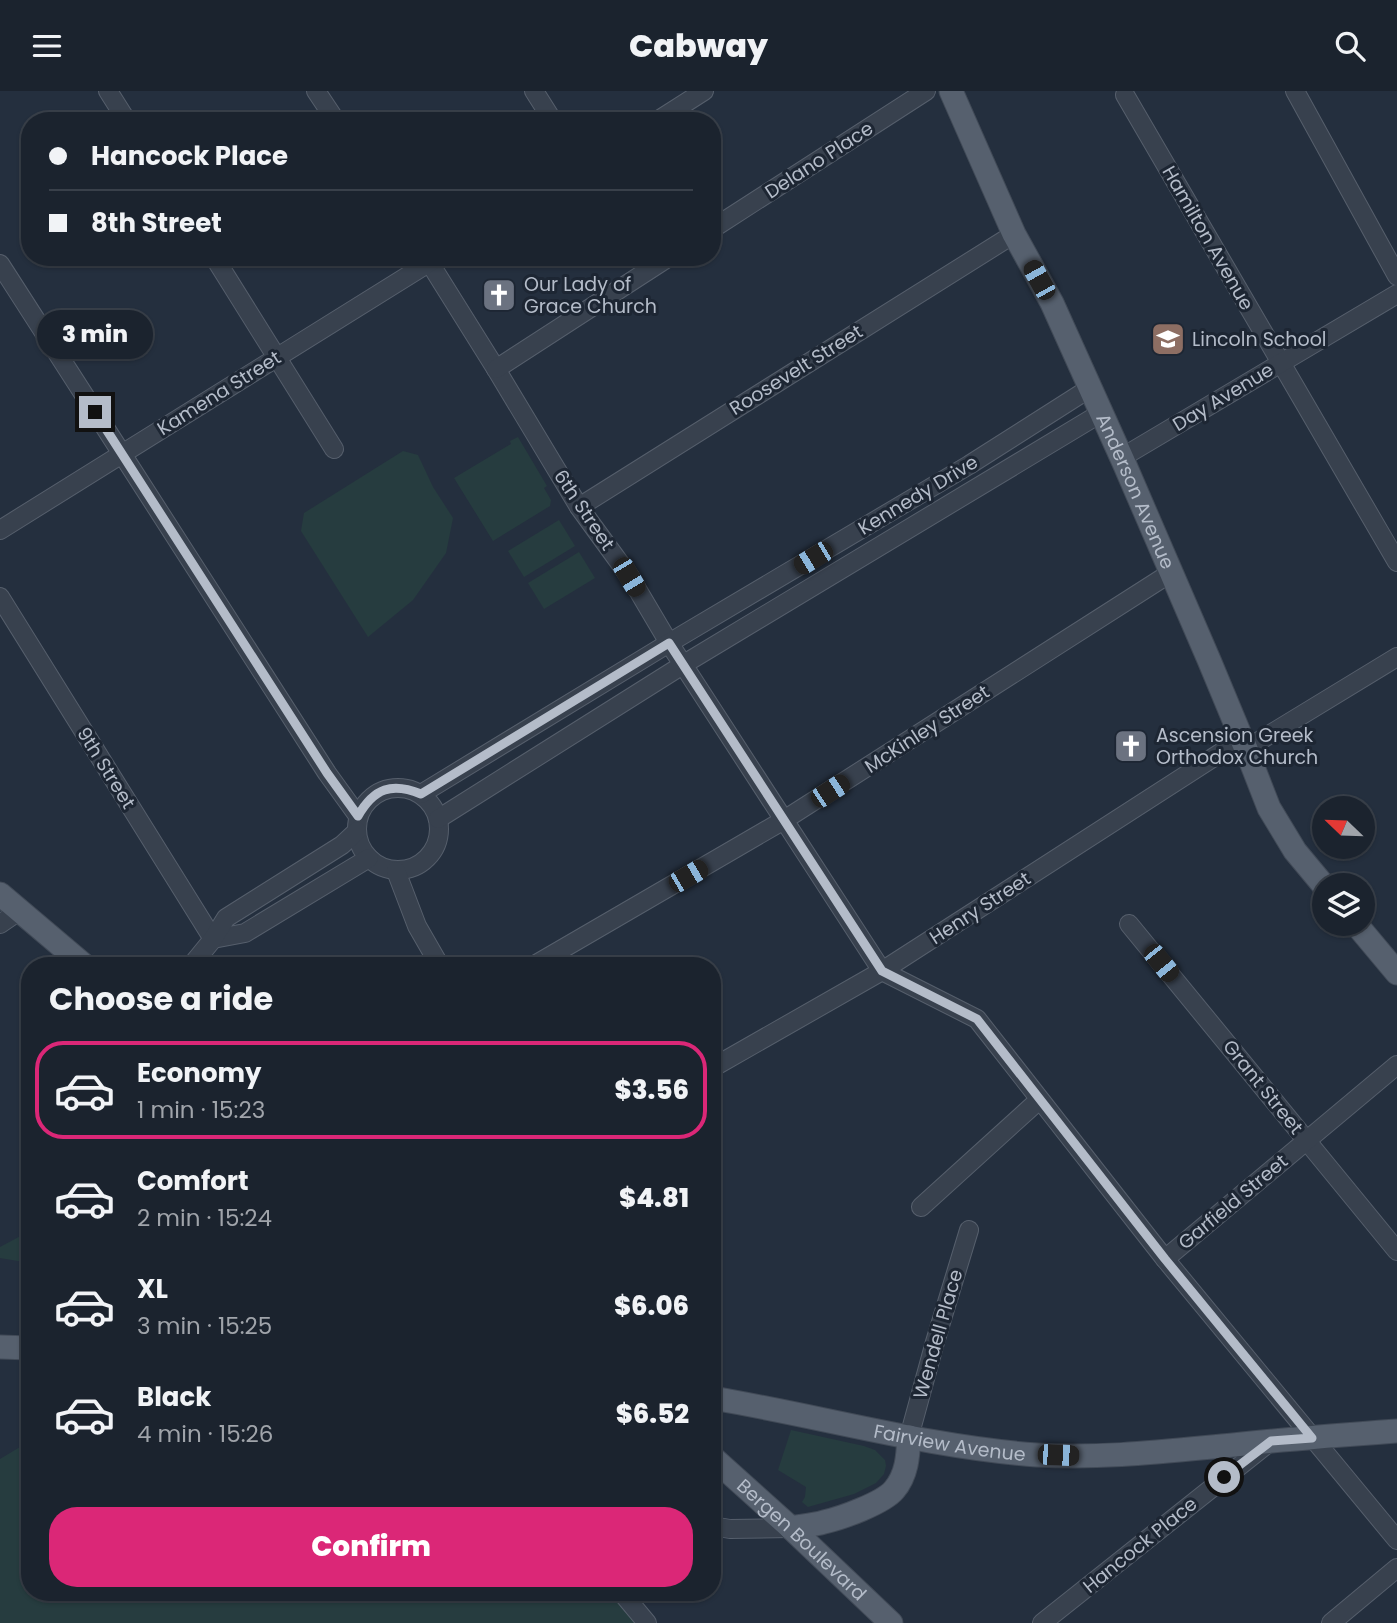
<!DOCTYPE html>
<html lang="en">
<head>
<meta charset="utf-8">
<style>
  :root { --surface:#1b232e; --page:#242b36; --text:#f1f3f6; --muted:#a0a4aa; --line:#39404a; --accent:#db2777 }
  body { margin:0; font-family:Poppins,sans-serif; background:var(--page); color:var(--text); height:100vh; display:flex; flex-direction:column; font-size:26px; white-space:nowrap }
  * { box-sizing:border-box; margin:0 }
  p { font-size:23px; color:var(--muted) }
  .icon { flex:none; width:38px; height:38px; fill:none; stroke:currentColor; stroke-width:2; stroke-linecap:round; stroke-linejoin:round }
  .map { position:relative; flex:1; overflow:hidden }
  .drawer { position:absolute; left:21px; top:866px; width:700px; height:644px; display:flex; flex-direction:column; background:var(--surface); border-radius:28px; box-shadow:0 2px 5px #0004,0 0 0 2px var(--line) }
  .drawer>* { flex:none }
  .guide { position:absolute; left:21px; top:21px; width:700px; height:154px; border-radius:28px; box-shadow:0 2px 5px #0004,0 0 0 2px var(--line); display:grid; align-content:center; height:154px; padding:0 28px; background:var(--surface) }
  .needle { width:46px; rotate:293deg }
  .tools { position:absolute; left:1312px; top:705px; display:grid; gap:14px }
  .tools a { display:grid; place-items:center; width:63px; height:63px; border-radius:50%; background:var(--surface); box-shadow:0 2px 5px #0004,0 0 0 2px var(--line); font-size:35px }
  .end { position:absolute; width:32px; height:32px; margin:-16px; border:9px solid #b4bcc9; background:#111; box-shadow:0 0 0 4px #111 }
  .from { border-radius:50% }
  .bubble { position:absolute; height:49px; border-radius:24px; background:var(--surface); box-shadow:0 2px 5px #0004,0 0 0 2px var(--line); font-size:23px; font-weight:800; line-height:49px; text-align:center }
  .car { position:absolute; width:21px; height:42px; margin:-21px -10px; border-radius:9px; box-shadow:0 0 5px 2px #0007; background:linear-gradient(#222 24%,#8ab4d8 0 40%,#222 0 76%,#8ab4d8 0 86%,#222 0) }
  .guide b { display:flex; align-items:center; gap:24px; height:66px; font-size:26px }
  .guide b+b { border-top:2px solid var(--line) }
  .guide i { width:18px; height:18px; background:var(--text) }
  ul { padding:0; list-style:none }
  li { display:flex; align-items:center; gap:21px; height:98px; margin:0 14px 10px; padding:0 14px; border:4px solid transparent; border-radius:28px }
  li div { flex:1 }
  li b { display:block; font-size:26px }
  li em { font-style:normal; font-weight:800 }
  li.on { border-color:var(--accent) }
  li>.icon { width:63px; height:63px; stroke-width:1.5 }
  h2 { padding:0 28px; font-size:32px; line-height:84px }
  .button { display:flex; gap:14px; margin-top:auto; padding:14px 28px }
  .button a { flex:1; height:80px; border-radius:28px; background:var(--accent); color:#fff; font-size:28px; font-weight:800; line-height:80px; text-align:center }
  header { display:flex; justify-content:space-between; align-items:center; height:91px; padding:0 28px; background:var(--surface); font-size:32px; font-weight:800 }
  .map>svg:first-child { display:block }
</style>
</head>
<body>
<header><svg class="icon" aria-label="menu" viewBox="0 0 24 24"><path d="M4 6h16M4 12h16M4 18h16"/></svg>Cabway<svg class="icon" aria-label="search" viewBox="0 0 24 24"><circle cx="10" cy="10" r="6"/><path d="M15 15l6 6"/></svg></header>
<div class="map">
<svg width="1397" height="1532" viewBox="0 0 1397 1532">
  <rect width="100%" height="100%" fill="#242f3e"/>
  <!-- green -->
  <g fill="#263c3f">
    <path d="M518 346 547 395 544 397 551 409 550 415 493 450 454 387 511 353 510 350Z"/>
    <path d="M403 360 418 364 433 396 453 427 446 462 413 509 368 546 301 440 304 422Z"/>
    <path d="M559 429 575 455 524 486 508 460Z"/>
    <path d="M579 461 595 487 544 518 528 492Z"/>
    <path d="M30 1140V1172L0 1167V1156Z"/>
    <path d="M791 1339 864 1355 875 1359 885 1369 886 1375 884 1383 876 1392 854 1403 808 1416 802 1411 805 1406 806 1396 778 1379Z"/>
    <path d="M30 1350V1502H618L642 1532H0V1368Z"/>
  </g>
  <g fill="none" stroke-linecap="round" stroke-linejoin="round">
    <!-- minor casing -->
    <g stroke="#565f6c" stroke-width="20">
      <g id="minor">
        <path d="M108 0 127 30"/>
        <path d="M316 0 336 30"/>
        <path d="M534 0 553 30"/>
        <path d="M1295 0 1397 185"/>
        <path d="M1125 4 1397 471"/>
        <path d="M657 30 704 0"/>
        <path d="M712 138 926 0"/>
        <path d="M214 166 334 358"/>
        <path d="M426 166 496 278 579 416 630 486 669 552 882 880 977 928 1165 1168 1397 1449"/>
        <path d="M0 173 327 682 358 725"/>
        <path d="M496 278 669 166"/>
        <path d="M1121 367 1397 203"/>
        <path d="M579 416 1014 143"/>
        <path d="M0 439 438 166"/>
        <path d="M0 506 213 848"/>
        <path d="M1246 658 1397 566"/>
        <circle cx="398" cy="738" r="41"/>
        <path d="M421 703 669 552 969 374 1090 297"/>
        <path d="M438 728 689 570 1101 322"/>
        <path d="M396 780 417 835 440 875"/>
        <path d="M0 833 19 820"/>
        <path d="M1129 833 1397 1160"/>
        <path d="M213 848 245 842 369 767"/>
        <path d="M191 875 213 848 226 827 342 754 357 740"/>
        <path d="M533 875 784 729 1172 481"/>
        <path d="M712 977 882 880 1242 648"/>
        <path d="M921 1116 1039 1009"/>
        <path d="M1165 1168 1397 974"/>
        <path d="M909 1346 935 1251 969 1139"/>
        <path d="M712 1435 730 1438 791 1437"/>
        <path d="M622 1502 647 1532"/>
        <path d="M1042 1532 1271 1350"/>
        <path d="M1331 1532 1397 1477"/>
      </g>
    </g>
    <!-- major casing -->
    <g stroke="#414a57" stroke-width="25">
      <g id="major">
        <path id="s1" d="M951 0 1014 143 1052 212 1124 372 1209 569 1246 658 1269 717 1295 760 1325 796"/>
        <path d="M0 803 85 875"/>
        <path d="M1356 833 1397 882"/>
        <path d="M0 1256 30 1257"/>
        <path id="s2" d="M712 1307C820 1325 927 1356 1037 1364 1102 1368 1168 1360 1233 1354 1288 1348 1342 1344 1397 1340"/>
        <path id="s3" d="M712 1366 791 1437 891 1532"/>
        <path d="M791 1437C802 1435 814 1434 824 1431 842 1427 883 1412 894 1399 907 1384 908 1365 909 1346"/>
      </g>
    </g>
    <!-- minor -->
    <use href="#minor" stroke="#38414e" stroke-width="18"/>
    <!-- major -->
    <use href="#major" stroke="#56606e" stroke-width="23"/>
  </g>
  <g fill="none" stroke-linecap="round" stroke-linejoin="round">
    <!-- route -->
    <path stroke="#b4bcc9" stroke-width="9" d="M95 321 327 682 358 725C374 697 392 691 421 703L669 552 882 880 977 928 1165 1168 1312 1347 1271 1350 1224 1386"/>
  </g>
  <!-- icons -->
  <defs>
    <g id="church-square" transform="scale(1.75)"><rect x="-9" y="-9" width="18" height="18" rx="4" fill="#6b7280" stroke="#1d2633"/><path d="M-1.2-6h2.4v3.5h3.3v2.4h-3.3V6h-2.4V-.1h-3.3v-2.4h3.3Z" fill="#fff"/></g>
    <g id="school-square" transform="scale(1.75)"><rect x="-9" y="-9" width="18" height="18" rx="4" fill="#8d6e63" stroke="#1d2633"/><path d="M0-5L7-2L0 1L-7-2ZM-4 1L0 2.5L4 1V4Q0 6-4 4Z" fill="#fff"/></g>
  </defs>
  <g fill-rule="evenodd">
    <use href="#church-square" x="499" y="204"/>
    <use href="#school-square" x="1168" y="248"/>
    <use href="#church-square" x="1131" y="655"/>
  </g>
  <g text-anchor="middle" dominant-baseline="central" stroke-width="6" stroke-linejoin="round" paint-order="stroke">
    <!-- street labels -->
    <g font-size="19" fill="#b4bcc9" stroke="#1d2633">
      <text transform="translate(819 69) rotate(-33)">Delano Place</text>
      <text transform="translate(1208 147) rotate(60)">Hamilton Avenue</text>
      <text transform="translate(796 279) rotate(-32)">Roosevelt Street</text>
      <text transform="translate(219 302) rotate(-32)">Kamena Street</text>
      <text transform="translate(1223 306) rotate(-31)">Day Avenue</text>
      <text stroke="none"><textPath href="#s1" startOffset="441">Anderson Avenue</textPath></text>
      <text transform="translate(918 404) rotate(-31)">Kennedy Drive</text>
      <text transform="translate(584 419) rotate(56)">6th Street</text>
      <text transform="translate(927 638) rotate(-33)">McKinley Street</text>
      <text transform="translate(106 677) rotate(58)">9th Street</text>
      <text transform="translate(980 817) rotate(-33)">Henry Street</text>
      <text transform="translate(1263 996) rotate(51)">Grant Street</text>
      <text transform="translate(1233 1111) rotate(-40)">Garfield Street</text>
      <text transform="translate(938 1243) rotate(-74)">Wendell Place</text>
      <text stroke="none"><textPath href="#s2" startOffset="242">Fairview Avenue</textPath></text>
      <text stroke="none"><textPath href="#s3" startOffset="122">Bergen Boulevard</textPath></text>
      <text transform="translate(1140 1454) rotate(-39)">Hancock Place</text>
    </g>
    <!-- poi labels -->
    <g font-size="19" fill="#b4bcc9" stroke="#1d2633" text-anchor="start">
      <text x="524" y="193">Our Lady of<tspan x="524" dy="22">Grace Church</tspan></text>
      <text x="1192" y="248">Lincoln School</text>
      <text x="1156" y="644">Ascension Greek<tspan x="1156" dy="22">Orthodox Church</tspan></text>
    </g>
  </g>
</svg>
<div class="tools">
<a><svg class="needle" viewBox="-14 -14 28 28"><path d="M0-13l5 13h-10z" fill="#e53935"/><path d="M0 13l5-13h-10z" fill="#a0a4aa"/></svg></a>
<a><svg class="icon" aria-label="layers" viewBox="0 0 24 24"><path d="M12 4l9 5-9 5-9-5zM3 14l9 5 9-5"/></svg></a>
</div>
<i class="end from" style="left:1224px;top:1386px"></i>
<i class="end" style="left:95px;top:321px"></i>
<div class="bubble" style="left:37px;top:219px;width:116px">3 min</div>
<i class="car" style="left:1039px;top:189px;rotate:331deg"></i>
<i class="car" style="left:813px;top:467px;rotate:239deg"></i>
<i class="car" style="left:629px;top:486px;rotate:149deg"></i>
<i class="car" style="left:830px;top:700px;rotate:57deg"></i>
<i class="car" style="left:688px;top:785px;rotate:60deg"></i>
<i class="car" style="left:1161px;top:872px;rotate:141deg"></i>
<i class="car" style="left:1058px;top:1364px;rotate:92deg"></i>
<div class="guide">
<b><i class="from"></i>Hancock Place</b>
<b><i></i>8th Street</b>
</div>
<section class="drawer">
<h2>Choose a ride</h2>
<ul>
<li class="on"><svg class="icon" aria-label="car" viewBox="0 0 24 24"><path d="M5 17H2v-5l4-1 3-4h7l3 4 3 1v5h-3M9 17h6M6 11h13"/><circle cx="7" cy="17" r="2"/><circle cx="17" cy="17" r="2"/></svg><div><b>Economy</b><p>1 min · 15:23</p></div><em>$3.56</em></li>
<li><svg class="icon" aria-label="car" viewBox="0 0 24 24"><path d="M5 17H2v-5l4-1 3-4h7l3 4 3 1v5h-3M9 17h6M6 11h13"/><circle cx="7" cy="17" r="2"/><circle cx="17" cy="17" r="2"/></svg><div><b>Comfort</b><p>2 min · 15:24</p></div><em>$4.81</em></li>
<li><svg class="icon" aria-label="car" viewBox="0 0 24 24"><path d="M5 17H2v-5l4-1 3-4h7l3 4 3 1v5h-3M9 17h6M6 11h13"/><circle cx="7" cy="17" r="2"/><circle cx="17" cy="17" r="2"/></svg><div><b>XL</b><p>3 min · 15:25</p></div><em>$6.06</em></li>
<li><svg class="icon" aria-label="car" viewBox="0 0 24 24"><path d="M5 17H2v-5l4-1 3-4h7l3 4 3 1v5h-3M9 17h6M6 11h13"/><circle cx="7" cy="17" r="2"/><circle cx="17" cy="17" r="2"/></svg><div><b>Black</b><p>4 min · 15:26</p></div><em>$6.52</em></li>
</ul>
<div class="button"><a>Confirm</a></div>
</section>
</div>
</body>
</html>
